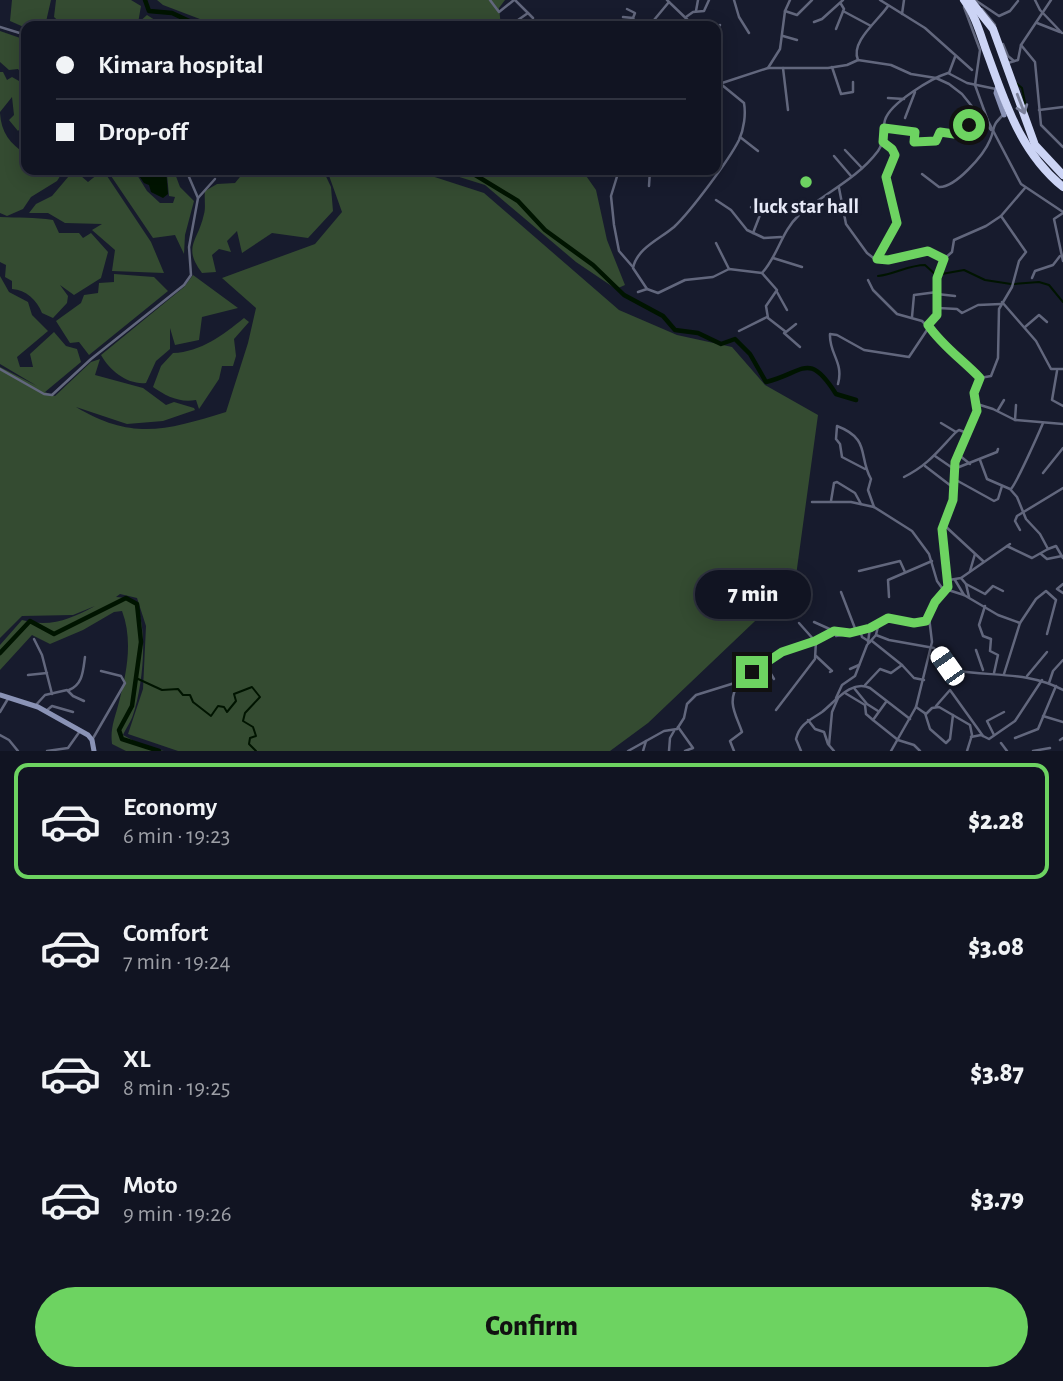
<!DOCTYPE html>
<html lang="en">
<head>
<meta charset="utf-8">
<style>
  :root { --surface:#111422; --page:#1e212f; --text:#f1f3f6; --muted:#9c9ea5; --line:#303340; --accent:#6dd361 }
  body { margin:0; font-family:"Alegreya Sans",sans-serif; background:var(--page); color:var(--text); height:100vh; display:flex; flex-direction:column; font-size:26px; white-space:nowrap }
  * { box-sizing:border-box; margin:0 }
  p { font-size:23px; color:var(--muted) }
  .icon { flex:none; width:38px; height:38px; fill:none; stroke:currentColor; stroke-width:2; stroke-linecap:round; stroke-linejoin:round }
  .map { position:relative; height:751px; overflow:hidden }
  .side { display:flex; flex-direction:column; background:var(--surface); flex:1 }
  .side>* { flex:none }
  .guide { position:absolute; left:21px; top:21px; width:700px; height:154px; border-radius:14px; box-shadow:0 4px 18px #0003,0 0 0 2px var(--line); display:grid; align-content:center; height:154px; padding:0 35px; background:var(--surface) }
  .end { position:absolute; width:32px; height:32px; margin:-16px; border:9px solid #6dd361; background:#111; box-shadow:0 0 0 4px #111 }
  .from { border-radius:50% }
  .bubble { position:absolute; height:49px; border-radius:24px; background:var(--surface); box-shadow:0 4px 18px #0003,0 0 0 2px var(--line); font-size:23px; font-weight:800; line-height:49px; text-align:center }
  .car { position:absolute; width:21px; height:42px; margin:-21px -10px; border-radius:9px; box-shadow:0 0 5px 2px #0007; background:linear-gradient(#fff 24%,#345 0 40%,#fff 0 76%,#345 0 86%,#fff 0) }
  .guide b { display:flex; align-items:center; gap:24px; height:66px; font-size:26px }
  .guide b+b { border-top:2px solid var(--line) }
  .guide i { width:18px; height:18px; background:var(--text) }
  ul { padding:12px 0 0; list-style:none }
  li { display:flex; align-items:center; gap:21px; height:116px; margin:0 14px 10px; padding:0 21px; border:4px solid transparent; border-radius:14px }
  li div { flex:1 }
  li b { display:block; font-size:26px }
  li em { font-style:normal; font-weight:800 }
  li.current { border-color:var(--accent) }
  li>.icon { width:63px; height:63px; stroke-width:1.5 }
  .primary-button { display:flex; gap:14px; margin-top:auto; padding:14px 35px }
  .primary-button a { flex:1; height:80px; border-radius:42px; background:var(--accent); color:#111; font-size:28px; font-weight:800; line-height:80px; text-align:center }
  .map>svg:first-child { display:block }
</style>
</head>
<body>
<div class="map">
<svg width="1063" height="751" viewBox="0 0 1063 751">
  <rect width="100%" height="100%" fill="#171b2d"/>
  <!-- green -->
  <g fill="#344b31">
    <path d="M12 0H51L45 26 26 28 10 21Z"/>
    <path d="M125 0H131L141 6 138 23 147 15 158 22 159 19 166 26H159L158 23 157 26H64L54 17 56 0Z"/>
    <path d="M157 0H505L499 8 501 26H298L268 19 265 24H213L163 5Z"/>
    <path d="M0 31 26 40V76H23L18 69 9 70 0 62Z"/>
    <path d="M0 72H3L7 80 12 77 26 85V121L18 131 9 120 14 115 12 97 0 112Z"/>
    <path d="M0 113C1 132 10 144 26 154V170H64L57 181 31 197 23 209 7 216 0 213Z"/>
    <path d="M74 170 88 182 103 170 151 242 164 273 112 271 115 250 92 230 102 224 65 223 48 213H29L36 204 52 196Z"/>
    <path d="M107 170H134L147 191 160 203H173L175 197 169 196 167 175 174 171 180 187 194 201 185 235 184 254 175 235 153 238Z"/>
    <path d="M261 170H323L331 187 333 211 308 238 272 233 242 253 237 231 227 241 231 252 219 249 212 255 216 272 202 273C182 246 198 242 204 214 206 207 204 198 205 191L217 184 235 183 244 172Z"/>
    <path d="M327 170H413L484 193 619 310 677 335 732 347 765 385 818 415 795 583 648 723 610 751H178L128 734 143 689 146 626 137 598 120 594 116 597C125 597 134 601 138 610 148 636 142 689 133 715 131 722 126 728 123 735L145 747 164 751H126L112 744C110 728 115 718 119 702 127 672 133 640 122 611L114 612 83 630 50 644 32 635 0 670V645L22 620C50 628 71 619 95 606L73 615 22 616 0 638V367L37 386 0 364V276L9 292 28 302 32 315 48 331 17 357 20 367H33L30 354 54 332 66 346 77 349 81 362 45 392 55 396 91 362 100 359 95 375 143 388 166 405 174 402 194 408 195 410 163 421 127 424 76 407C133 441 167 430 226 412L248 343 256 308 222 278 315 244 342 212Z"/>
    <path d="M437 170H582L596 190 607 240 625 285 616 289 576 262 485 185Z"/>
    <path d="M0 217C19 218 34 217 53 220L59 233H79L83 238 91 233 108 252 101 278 74 295 60 285 68 296 67 303 53 318 42 313C37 300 26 290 12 289V281L5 277 6 265 0 262Z"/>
    <path d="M114 274 154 277 168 291 89 355 79 342 70 343 56 321 81 303 84 295 98 293 99 283 114 282Z"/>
    <path d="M193 275 238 308 202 317 199 340 175 345 170 328V349L156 361 146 383C128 385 110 371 101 355L184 287Z"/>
    <path d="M244 318 249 322 234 339 236 356 233 366H222L219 379 199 409 196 400C179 403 166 396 153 387L161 366 173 353C201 352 223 335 244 318Z"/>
  </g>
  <!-- water -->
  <path fill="#001400" d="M135 170H166L168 194 163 198 151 192 149 185 144 183Z"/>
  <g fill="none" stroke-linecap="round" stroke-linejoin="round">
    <!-- stream -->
    <g stroke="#001400" stroke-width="2">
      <path d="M1016 83 1022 88 1027 112"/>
      <path d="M878 276C895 274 909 265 925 265L936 275 964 270 985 280 1011 284"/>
      <path d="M1014 284 1039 282 1049 285 1063 302"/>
      <path d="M136 678 162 690 178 689 183 695H190L193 702 211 716 218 706 224 707 227 712 236 701 234 694 252 687 260 697 245 713 243 721 253 727 256 736 250 738 249 744 256 751"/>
    </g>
    <!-- river -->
    <g stroke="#001400" stroke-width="4.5">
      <path d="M145 0 149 11 172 13 200 26"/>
      <path d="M467 170 518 201 545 230 593 265 624 295 663 316 675 330 698 333 721 344 735 339 750 354 766 382C804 373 808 350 836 394L856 400"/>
      <path d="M0 653 30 621 54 634 126 598 137 604 141 642 132 706 119 730 122 739 159 751"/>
    </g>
    <!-- street -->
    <g stroke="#62677d" stroke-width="2.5">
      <path d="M490 0 499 12 514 0"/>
      <path d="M515 0 533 18"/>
      <path d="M667 0 694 26"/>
      <path d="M734 0 739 17 749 33"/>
      <path d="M880 0 925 28 972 70"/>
      <path d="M975 0 999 16 1010 11 1018 1"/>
      <path d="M1035 0 1040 10 1062 33"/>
      <path d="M964 7 980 50 975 85 988 121 1021 184 1063 212"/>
      <path d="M627 9 635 13 633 18"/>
      <path d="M982 9 995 25"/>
      <path d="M696 11 698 0"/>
      <path d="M785 11 797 15 812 0"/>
      <path d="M843 11 871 26"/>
      <path d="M902 14 904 0"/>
      <path d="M623 17 633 18 637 26"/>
      <path d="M686 17 693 12 704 11 709 0"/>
      <path d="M704 21 709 26"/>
      <path d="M814 22 822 19 843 0"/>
      <path d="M1037 23 1060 32"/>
      <path d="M516 26 518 20 528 13"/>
      <path d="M649 26 669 2"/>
      <path d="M0 27 26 35"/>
      <path d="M716 29 720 25"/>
      <path d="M836 29 844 9 841 4"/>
      <path d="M783 36 797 40"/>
      <path d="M1003 44 1008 56 1014 61"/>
      <path d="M1021 45 1035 62 1041 125 1063 147"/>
      <path d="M858 60C850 42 878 21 888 6"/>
      <path d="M1008 63 1018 60 1021 45 1051 0"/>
      <path d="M832 67 841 94 853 92V82"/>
      <path d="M768 68 780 49 785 11 790 0"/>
      <path d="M783 68 788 110"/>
      <path d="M949 73 955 57"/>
      <path d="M716 85 768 68H828L847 65 858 60 891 65 911 74 936 78 949 84 962 94 991 130"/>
      <path d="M888 98 904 99"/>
      <path d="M1039 110 1063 107"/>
      <path d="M905 118 915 92"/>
      <path d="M885 128 915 132 914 142 933 143 940 132 961 134 980 116"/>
      <path d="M740 137 758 151"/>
      <path d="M845 150 862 168"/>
      <path d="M834 156 851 176"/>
      <path d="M619 170 611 196 614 225 619 251 632 266"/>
      <path d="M922 174 939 187C955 188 984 155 990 140 996 127 990 128 1002 116"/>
      <path d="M649 186 650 170"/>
      <path d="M839 188 846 224 867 253 876 260 897 223 886 177 895 155 892 149 884 143"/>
      <path d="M198 198 215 179"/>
      <path d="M716 200 731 210 747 230 764 238 781 237"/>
      <path d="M751 207 760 215 753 233"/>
      <path d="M1063 213 1054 219 1063 261"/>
      <path d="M716 243 729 269"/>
      <path d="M773 258 802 267"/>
      <path d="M877 259 888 260 928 251 944 259"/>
      <path d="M762 273C778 256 781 232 799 215 825 193 857 179 878 151 885 142 882 131 885 120 890 103 932 78 948 73L967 83 996 89"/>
      <path d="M1032 278 1035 271 1053 265 1060 256"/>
      <path d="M868 280 873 290 897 314 922 321 980 378"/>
      <path d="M647 289 633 268C637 248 660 239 674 227 691 211 729 160 739 140 744 129 746 114 744 103L722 85"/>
      <path d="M638 292 647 289 658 293 685 280 713 277 729 269 762 273 777 290 766 306 768 318 786 332 796 324"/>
      <path d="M777 292 787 310"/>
      <path d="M937 294 955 296"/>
      <path d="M1002 302 1036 341 1051 369H1063"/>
      <path d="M938 308 957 309 962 313 978 305 1001 304"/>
      <path d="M912 317 914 295 937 292"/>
      <path d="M1025 327 1039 315 1047 322"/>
      <path d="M739 331 767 317"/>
      <path d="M784 333 800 347"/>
      <path d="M0 369 44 394 52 395 91 359 184 285 191 275 189 247 198 198 186 170"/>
      <path d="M1057 371 1052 400 1063 406"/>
      <path d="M980 378 991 376 998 358 999 309 1012 287 1019 261 1026 252 1001 216 1025 188"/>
      <path d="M838 384C844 362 829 354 830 334L837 335 864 350 909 357 937 315 938 272 944 259 952 252 954 240 986 226 1001 216"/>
      <path d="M977 404 993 409 1015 420 1063 424"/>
      <path d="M998 410 1004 400"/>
      <path d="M1015 420 1016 405"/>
      <path d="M941 423 956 432"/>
      <path d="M959 455 970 464"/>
      <path d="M935 456 954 469 997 452 998 449"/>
      <path d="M980 460 987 479 1010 489 1017 497 1026 519 1040 534 1048 549 1032 558 1007 546"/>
      <path d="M925 466 955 489"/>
      <path d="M865 469 842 457 840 444 836 439 837 426C871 439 858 456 871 479L868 490 874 507"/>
      <path d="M1043 473 1063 448"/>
      <path d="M904 477C928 465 937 452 956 432L959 430 967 433"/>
      <path d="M956 480 994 501 998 499 1002 486"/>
      <path d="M1011 489C1017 482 1038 435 1043 423"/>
      <path d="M831 501 834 483 837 482 855 493 861 504"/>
      <path d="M812 502H851L874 507 912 531 929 554 937 581 942 588 964 595 998 615 1020 623 1004 674"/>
      <path d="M944 525 983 561"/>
      <path d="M1020 530 1015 521 1017 516 1063 488"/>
      <path d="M1048 549 1056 546 1063 558"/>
      <path d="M1041 554 1047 559 1062 556"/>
      <path d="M859 571 900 561 905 572"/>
      <path d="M970 571 975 554"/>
      <path d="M961 578 966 584 969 597"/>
      <path d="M949 580 961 578 1010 544"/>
      <path d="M955 580 964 595"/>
      <path d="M966 584 985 594 993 586 1003 591"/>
      <path d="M1063 584 1057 589 1063 593"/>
      <path d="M841 592 856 631"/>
      <path d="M889 597 888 580 932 561"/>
      <path d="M985 606 979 625 983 636 991 639 990 651 998 655 994 673"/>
      <path d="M814 622 834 631"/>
      <path d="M799 623 815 641"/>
      <path d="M1020 623 1036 599 1046 591 1056 600 1047 634"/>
      <path d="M860 630 862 637 870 642"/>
      <path d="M876 635 889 640 934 648 953 670C991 677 1028 671 1063 690"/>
      <path d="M836 636 847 634"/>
      <path d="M34 639 42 655 52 694"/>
      <path d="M872 641 902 665"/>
      <path d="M868 642 870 628"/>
      <path d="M976 650 983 670"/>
      <path d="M816 656 832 671 830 672"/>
      <path d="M765 664 774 679"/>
      <path d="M850 669 859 665"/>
      <path d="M28 675 47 673"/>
      <path d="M1027 676 1047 652"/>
      <path d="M1049 683 1053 671 1063 660"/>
      <path d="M865 685 880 669 891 673 902 665 914 678 924 680"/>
      <path d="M854 688 867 704 878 711"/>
      <path d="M69 690C83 684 83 671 85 657"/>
      <path d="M845 693 865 705 866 714 873 720"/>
      <path d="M836 698 842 685 855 676 867 645 876 635 879 622"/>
      <path d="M886 702 873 720 898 740 914 745 920 751"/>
      <path d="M35 706 45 695 67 690 73 696 84 701"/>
      <path d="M936 706 950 690 983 736"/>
      <path d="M916 707 926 714 932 708 939 707 970 725 972 735 967 751"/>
      <path d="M776 710 815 659 816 641"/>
      <path d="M46 711 52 706 73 712"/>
      <path d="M0 712 9 697"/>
      <path d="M925 713 930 729 946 743 950 739 953 715"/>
      <path d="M1043 716 1063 722"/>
      <path d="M808 720 815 729 824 732 828 744 834 751"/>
      <path d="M678 727 693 748 685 751"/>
      <path d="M0 735 9 740 18 751"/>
      <path d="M994 735 987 721 1004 712"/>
      <path d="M971 737 981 735 989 739 1015 721 1042 680"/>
      <path d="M1015 738 1038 729 1056 686"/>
      <path d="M92 740 125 683 121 676 101 671"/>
      <path d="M1060 740 1063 738"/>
      <path d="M1001 743 1007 751"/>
      <path d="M829 745 832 712 838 698"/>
      <path d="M47 751 68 748 80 731"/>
      <path d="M628 751 664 731 677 729 684 718 687 704 696 695 741 681 782 652 816 641 834 631 850 633 870 628 882 619 914 623 929 617"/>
      <path d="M643 751 646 741"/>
      <path d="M669 751 670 738 674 731"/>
      <path d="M734 751 730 741 742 732C736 714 726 702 739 683"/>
      <path d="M801 751 796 739C800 723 811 720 822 712 835 702 851 679 870 688L910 719"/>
      <path d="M891 751 916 707 932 642 929 617 935 602 948 587 942 529 953 500 955 462 977 411 974 393 980 378"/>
      <path d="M1033 751 1050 748"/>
    </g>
    <!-- secondary -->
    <g stroke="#8a93b6" stroke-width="5">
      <path d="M998 85 996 93 1004 115"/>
      <path d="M0 695 38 707 88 735 92 740 94 751"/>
    </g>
    <!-- highway -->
    <g stroke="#ccd4f5" stroke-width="8">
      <path d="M964 0C975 15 980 33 986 50 1005 101 1019 151 1063 187"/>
      <path d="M970 0 993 29 1035 145 1063 175"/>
    </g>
  </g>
  <!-- one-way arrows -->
  <defs><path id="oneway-shaft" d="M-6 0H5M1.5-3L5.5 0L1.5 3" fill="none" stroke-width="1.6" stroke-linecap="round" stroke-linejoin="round" transform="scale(1.75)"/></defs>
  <use stroke="#7b819b" href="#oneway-shaft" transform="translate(1021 104) rotate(69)"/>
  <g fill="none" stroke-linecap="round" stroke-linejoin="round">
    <!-- route -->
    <path stroke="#6dd361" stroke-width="9" d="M752 672 782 652 815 641 834 631 850 633 870 628 888 618 914 623 926 621 935 602 948 587 942 529 953 500 955 462 977 411 974 393 980 378C963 360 942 346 928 325L937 315V278L944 259 928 251 888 260 877 259 897 223 886 177 895 155 892 149 883 142 884 128 915 132 914 142 936 141 940 132 961 135 969 125"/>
  </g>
  <!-- markers -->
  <circle fill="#6dd361" stroke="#171b2d" stroke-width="2.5" cx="806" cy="182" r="7"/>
  <g text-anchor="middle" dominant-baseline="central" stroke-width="7" stroke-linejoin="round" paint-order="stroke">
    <!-- poi labels -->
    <g font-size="21" font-weight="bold" fill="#e6e9f7" stroke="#171b2d">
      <text x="806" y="206">luck star hall</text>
    </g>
  </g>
</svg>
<i class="end from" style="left:969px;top:125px"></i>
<i class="end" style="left:752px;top:672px"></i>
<div class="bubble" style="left:695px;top:570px;width:116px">7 min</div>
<i class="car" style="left:947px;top:666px;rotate:325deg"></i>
<div class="guide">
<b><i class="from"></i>Kimara hospital</b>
<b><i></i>Drop-off</b>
</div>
</div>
<section class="side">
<ul>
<li class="current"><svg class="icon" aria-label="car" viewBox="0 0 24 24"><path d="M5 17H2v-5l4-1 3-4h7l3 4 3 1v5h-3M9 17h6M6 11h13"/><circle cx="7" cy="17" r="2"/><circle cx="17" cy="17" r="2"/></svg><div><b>Economy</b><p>6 min · 19:23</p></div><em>$2.28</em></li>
<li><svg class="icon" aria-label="car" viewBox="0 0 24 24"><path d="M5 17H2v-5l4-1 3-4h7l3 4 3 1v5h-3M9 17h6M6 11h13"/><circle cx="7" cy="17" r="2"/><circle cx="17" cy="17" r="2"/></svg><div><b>Comfort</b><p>7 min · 19:24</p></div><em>$3.08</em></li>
<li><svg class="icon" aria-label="car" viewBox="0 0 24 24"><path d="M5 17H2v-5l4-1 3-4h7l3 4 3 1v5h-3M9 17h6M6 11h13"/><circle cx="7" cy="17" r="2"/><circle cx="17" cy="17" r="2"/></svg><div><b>XL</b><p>8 min · 19:25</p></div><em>$3.87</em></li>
<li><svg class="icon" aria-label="car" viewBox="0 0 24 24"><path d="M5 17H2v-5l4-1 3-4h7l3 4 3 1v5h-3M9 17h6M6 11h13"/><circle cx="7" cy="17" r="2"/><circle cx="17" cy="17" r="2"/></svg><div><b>Moto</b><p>9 min · 19:26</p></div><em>$3.79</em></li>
</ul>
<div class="primary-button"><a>Confirm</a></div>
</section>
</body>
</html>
